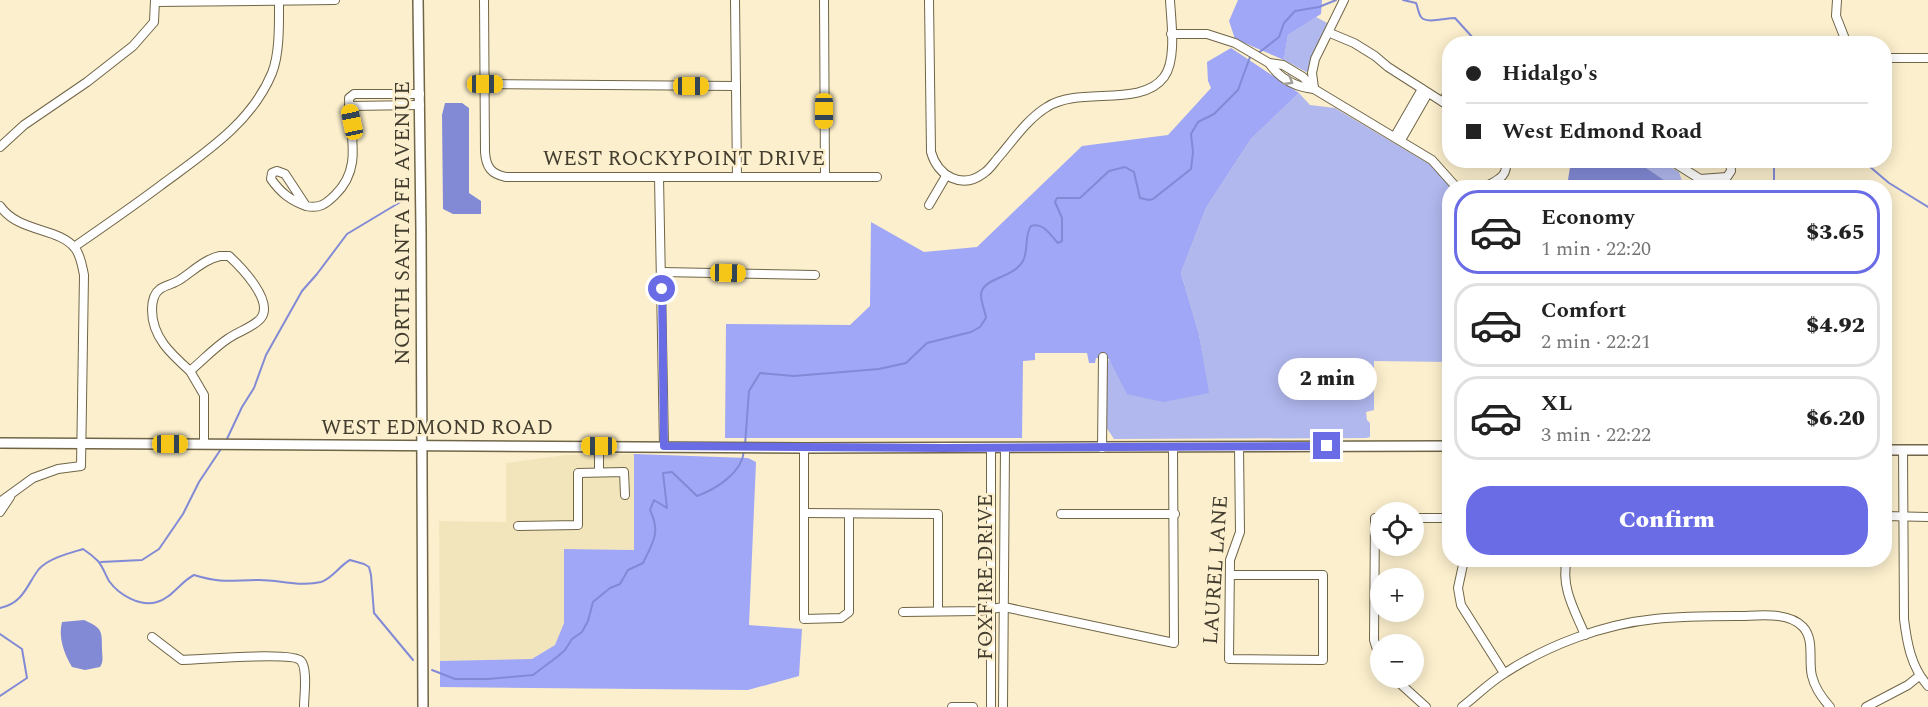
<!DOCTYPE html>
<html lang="en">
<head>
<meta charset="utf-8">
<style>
  :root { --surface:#fff; --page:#f6f6f6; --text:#222; --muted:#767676; --line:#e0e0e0; --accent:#6a6ce6 }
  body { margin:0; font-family:Spectral,serif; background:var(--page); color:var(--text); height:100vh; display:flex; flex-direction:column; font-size:22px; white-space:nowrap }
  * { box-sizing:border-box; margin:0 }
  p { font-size:20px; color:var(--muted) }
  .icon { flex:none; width:33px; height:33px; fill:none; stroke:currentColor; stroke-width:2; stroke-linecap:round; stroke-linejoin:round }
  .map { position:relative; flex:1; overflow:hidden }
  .side { position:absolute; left:1442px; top:180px; width:450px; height:387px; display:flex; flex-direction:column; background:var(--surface); border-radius:24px; box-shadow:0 3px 15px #0003 }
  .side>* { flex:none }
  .hud { position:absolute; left:1442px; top:36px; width:450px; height:132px; border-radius:24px; box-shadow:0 3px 15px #0003; display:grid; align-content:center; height:132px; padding:0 24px; background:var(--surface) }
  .controls { position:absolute; left:1370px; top:502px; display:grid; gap:12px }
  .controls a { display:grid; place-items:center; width:54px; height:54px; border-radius:50%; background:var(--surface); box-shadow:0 3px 15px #0003; font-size:30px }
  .end { position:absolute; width:27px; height:27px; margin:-14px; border:8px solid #6a6ce6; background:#fff; box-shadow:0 0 0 3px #fff }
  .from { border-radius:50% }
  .bubble { position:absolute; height:42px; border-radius:21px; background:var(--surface); box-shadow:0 3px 15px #0003; font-size:20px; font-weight:800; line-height:42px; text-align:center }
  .car { position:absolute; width:18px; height:36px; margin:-18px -9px; border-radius:8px; box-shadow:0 0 4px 2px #0007; background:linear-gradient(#f5c518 24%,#345 0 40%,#f5c518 0 76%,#345 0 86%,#f5c518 0) }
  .hud b { display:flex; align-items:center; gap:21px; height:57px; font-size:22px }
  .hud b+b { border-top:2px solid var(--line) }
  .hud i { width:15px; height:15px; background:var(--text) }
  ul { padding:10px 0 0; list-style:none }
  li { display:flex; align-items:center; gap:18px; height:84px; margin:0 12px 9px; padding:0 12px; border:3px solid var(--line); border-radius:24px }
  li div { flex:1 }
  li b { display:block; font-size:22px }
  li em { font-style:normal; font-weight:800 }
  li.selected { border-color:var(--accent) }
  li>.icon { width:54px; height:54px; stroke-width:1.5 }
  .button { display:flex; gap:12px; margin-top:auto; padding:12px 24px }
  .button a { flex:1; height:69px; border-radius:24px; background:var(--accent); color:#fff; font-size:24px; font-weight:800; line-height:69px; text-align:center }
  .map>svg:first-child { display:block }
</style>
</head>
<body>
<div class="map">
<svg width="1928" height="707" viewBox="0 0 1928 707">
  <rect width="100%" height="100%" fill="#fbefcd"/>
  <!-- built -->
  <path fill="#f3e5bb" d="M634 454V550L564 549V623L555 645 532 659 440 661 439 521 506 522V463L565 455Z"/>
  <!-- green -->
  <g fill="#b1b8ee">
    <path d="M1316 17 1329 24 1311 61 1308 71 1306 72 1284 60 1288 35Z"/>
    <path d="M1299 93 1310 105 1335 108 1429 164 1453 187 1449 188V362L1374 361V410L1366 412 1367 420 1370 423V437L1366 438 1114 439 1106 427 1107 366 1109 359 1208 392 1199 334 1181 273 1206 208 1251 139Z"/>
    <path d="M1636 161H1660L1679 172 1684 187H1667L1664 180Z"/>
  </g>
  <!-- forest -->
  <g fill="#9fa7f6">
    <path d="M1238 0H1322L1321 14 1288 35 1284 60 1235 39 1229 21Z"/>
    <path d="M1231 48 1299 93 1251 139 1206 208 1181 273 1199 334 1209 393 1163 402 1127 394 1109 359 1096 358 1095 363H1089L1087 353H1035V360L1023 361 1022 438H725L726 324 850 325 870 306 871 222 924 252 977 247 1082 146 1168 135 1211 88 1208 81 1207 62Z"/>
    <path d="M634 454 748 458 756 462 749 625 802 629 799 676 748 690 440 687V661L532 659 555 645 564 623V549L634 550Z"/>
  </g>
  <!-- water -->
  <g fill="#828ad6">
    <path d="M445 103H462L469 108V193L481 201V214H453L443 209 442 115Z"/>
    <path d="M1571 161H1636L1664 180 1667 187H1569L1568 180Z"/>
    <path d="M84 620C102 628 102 630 102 649 102 656 104 661 100 667L85 670 72 667C64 654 58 637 62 622Z"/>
  </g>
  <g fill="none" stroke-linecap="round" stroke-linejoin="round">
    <!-- stream -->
    <g stroke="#828ad6" stroke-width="2">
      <path d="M1403 0 1416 3C1418 7 1418 13 1421 17 1426 24 1446 18 1455 18L1474 39"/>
      <path d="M1257 54 1279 37 1284 23 1295 11 1319 7 1336 0"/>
      <path d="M1862 160 1889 183 1928 207"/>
      <path d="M1774 188V163L1778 160"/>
      <path d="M226 441 242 407 254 388 266 355 302 291 317 274 347 234 402 201"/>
      <path d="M745 445 749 391 760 373 794 376 879 369 906 363 927 343 971 332 980 327 986 318C985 311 981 302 981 295 982 277 1013 279 1023 261 1029 249 1024 235 1031 226 1044 222 1050 235 1058 243L1062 241V218L1055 202 1057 198H1080L1109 171 1125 167 1134 172 1140 198 1149 200 1153 199 1191 169 1193 152 1191 134 1198 122 1214 114 1238 90 1250 57 1252 56"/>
      <path d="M101 562 142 560 159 549 183 514 199 482 221 449"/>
      <path d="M0 608C24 603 27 584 39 569 49 558 70 553 83 549 89 553 93 556 98 561 103 567 105 574 109 581 119 595 140 607 157 602 172 598 180 582 194 575 223 584 232 580 259 580 280 580 301 587 321 582 333 578 339 566 350 560L364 564 369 567 371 575 374 613 413 660"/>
      <path d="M0 634 22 649 27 678 0 696"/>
      <path d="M432 670 455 679H488L533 675 557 657 565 650 572 639 582 632 588 621 593 602 610 588 620 584 628 570 643 563C653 542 661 533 650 510L654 500 667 508 663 473 672 472 697 496C716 489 742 473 744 451"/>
    </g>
    <!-- minor casing -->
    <g stroke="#706547" stroke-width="10">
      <g id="minor">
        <path d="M484 0 485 152C486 167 491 174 506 177H877"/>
        <path d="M735 0 737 177"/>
        <path d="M824 0 825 177"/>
        <path d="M929 0 931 152C938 176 962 190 984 173 989 170 993 164 997 159 1012 142 1027 119 1047 107 1079 86 1141 108 1164 77 1177 60 1171 20 1170 0"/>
        <path d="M1837 0 1836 16 1847 44"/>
        <path d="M155 2 335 0"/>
        <path d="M1330 33 1354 43 1375 56 1388 67 1449 106"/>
        <path d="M1171 34H1207L1235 43 1269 63 1283 65 1303 77 1314 89 1432 160 1457 188"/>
        <path d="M1705 44H1723"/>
        <path d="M1884 58H1928"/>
        <path d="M1269 63C1280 79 1296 87 1314 89"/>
        <path d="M485 84 736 86"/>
        <path d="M1314 88 1312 73 1315 59 1344 0"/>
        <path d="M1443 102 1449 90"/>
        <path d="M349 106 420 105"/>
        <path d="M1395 136 1422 89"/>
        <path d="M1401 140 1428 93"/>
        <path d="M0 147 24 125 87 82 133 46 154 22 155 0"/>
        <path d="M1670 160 1700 179 1727 177 1731 171 1730 160"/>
        <path d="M659 177 664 446"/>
        <path d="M1483 188C1495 181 1510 177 1505 160"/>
        <path d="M929 205 946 176"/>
        <path d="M0 206C19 233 58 227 75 248 81 256 82 266 84 275L81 466 58 469 33 478 0 502"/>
        <path d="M306 206C290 200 281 193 271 179L272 173 277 171 285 174 306 206C319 209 326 204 335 195 364 167 349 134 349 98L354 94H420"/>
        <path d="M74 247C103 227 132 207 160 186 203 154 251 124 272 73 280 53 279 22 279 0"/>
        <path d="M220 256H229C241 267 274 301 261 318 254 327 239 331 229 338 215 347 203 360 190 371 171 354 152 337 152 310 152 303 153 294 160 289 166 285 174 284 181 279 193 271 205 259 220 256Z"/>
        <path d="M662 272 815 275"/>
        <path d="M190 371 204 395V444"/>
        <path d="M599 446V472"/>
        <path d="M804 448V619L841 618 849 612V514"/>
        <path d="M1102 448 1103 357"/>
        <path d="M1903 450 1904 619C1907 643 1911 667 1928 686"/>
        <path d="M0 512 10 497"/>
        <path d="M805 513 938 514V611"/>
        <path d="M1061 514H1175"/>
        <path d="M1884 516 1928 517"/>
        <path d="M1380 518H1375L1374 640 1380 659"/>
        <path d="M1413 518H1449"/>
        <path d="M518 526 578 525V473L624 472 625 495"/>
        <path d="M1464 560 1458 588 1461 605 1504 673"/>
        <path d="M1567 560C1560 586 1575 611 1585 635"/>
        <path d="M1230 575H1323V660L1229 659 1230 560 1240 532 1239 447"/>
        <path d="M903 612 978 611 1004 607 1174 643 1173 447"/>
        <path d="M152 637 182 660C199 660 293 651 301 661 308 669 304 696 304 707"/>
        <path d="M1394 678 1426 707"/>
        <path d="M952 707H973"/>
        <path d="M991 707V448"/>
        <path d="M1003 707 1005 448"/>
        <path d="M1462 707C1476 696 1490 682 1505 673 1548 645 1604 624 1655 619 1682 616 1710 616 1737 616 1758 616 1788 611 1803 627 1815 640 1808 661 1812 676 1815 689 1822 698 1830 707"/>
        <path d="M1866 707 1908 685 1919 676"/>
      </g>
    </g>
    <!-- major casing -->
    <g stroke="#706547" stroke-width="12">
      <g id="major">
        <path d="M418 0 421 230 423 707"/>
        <path d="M0 443 804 448 1449 446"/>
        <path d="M1884 450H1928"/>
      </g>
    </g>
    <!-- minor -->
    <use href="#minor" stroke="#fff" stroke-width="8"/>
    <!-- major -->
    <use href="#major" stroke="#fff" stroke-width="9"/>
  </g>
  <!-- one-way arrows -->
  <defs><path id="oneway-chevron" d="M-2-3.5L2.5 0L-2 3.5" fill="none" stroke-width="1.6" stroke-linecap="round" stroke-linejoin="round" transform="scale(1.5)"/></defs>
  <use stroke="#a09e97" href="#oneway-chevron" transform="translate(1289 81) rotate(31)"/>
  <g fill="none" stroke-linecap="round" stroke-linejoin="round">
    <!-- route -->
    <path stroke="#6a6ce6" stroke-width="8" d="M662 289 664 446 944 448 1327 446"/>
  </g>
  <g text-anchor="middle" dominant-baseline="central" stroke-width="5" stroke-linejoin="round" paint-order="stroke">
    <!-- street labels -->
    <g font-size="21" fill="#423d2f" stroke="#fbefcd">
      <text x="684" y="159">WEST ROCKYPOINT DRIVE</text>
      <text transform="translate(403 223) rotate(-90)">NORTH SANTA FE AVENUE</text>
      <text x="437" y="428">WEST EDMOND ROAD</text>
      <text transform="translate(1216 570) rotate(-86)">LAUREL LANE</text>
      <text transform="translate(986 577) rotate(-90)">FOXFIRE DRIVE</text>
    </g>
  </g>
</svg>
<div class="controls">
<a><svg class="icon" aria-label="locate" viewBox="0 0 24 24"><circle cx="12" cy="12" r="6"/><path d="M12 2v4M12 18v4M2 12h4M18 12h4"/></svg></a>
<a>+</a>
<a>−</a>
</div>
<i class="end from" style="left:662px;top:289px"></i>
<i class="end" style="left:1327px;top:446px"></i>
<div class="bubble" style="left:1278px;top:358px;width:99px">2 min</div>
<i class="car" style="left:485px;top:84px;rotate:90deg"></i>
<i class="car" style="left:691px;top:86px;rotate:90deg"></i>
<i class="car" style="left:824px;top:111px;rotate:180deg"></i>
<i class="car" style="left:352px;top:122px;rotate:348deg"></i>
<i class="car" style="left:728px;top:273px;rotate:91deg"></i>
<i class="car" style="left:170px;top:444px;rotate:90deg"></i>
<i class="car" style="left:599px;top:446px;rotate:270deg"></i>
<div class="hud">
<b><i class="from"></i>Hidalgo's</b>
<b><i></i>West Edmond Road</b>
</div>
<section class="side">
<ul>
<li class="selected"><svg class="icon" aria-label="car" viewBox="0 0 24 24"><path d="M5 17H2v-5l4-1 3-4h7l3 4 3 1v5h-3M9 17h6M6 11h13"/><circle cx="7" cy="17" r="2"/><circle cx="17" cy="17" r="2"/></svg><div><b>Economy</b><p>1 min · 22:20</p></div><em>$3.65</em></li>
<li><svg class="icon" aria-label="car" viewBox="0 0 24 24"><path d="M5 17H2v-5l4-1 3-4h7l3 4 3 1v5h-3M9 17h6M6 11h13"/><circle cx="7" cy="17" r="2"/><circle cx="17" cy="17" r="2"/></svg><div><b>Comfort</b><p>2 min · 22:21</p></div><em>$4.92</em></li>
<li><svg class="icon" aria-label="car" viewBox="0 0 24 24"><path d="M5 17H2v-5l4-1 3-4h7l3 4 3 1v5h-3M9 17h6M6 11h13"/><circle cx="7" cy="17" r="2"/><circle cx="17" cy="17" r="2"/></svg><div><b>XL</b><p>3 min · 22:22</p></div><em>$6.20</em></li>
</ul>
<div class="button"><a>Confirm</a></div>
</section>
</div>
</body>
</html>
